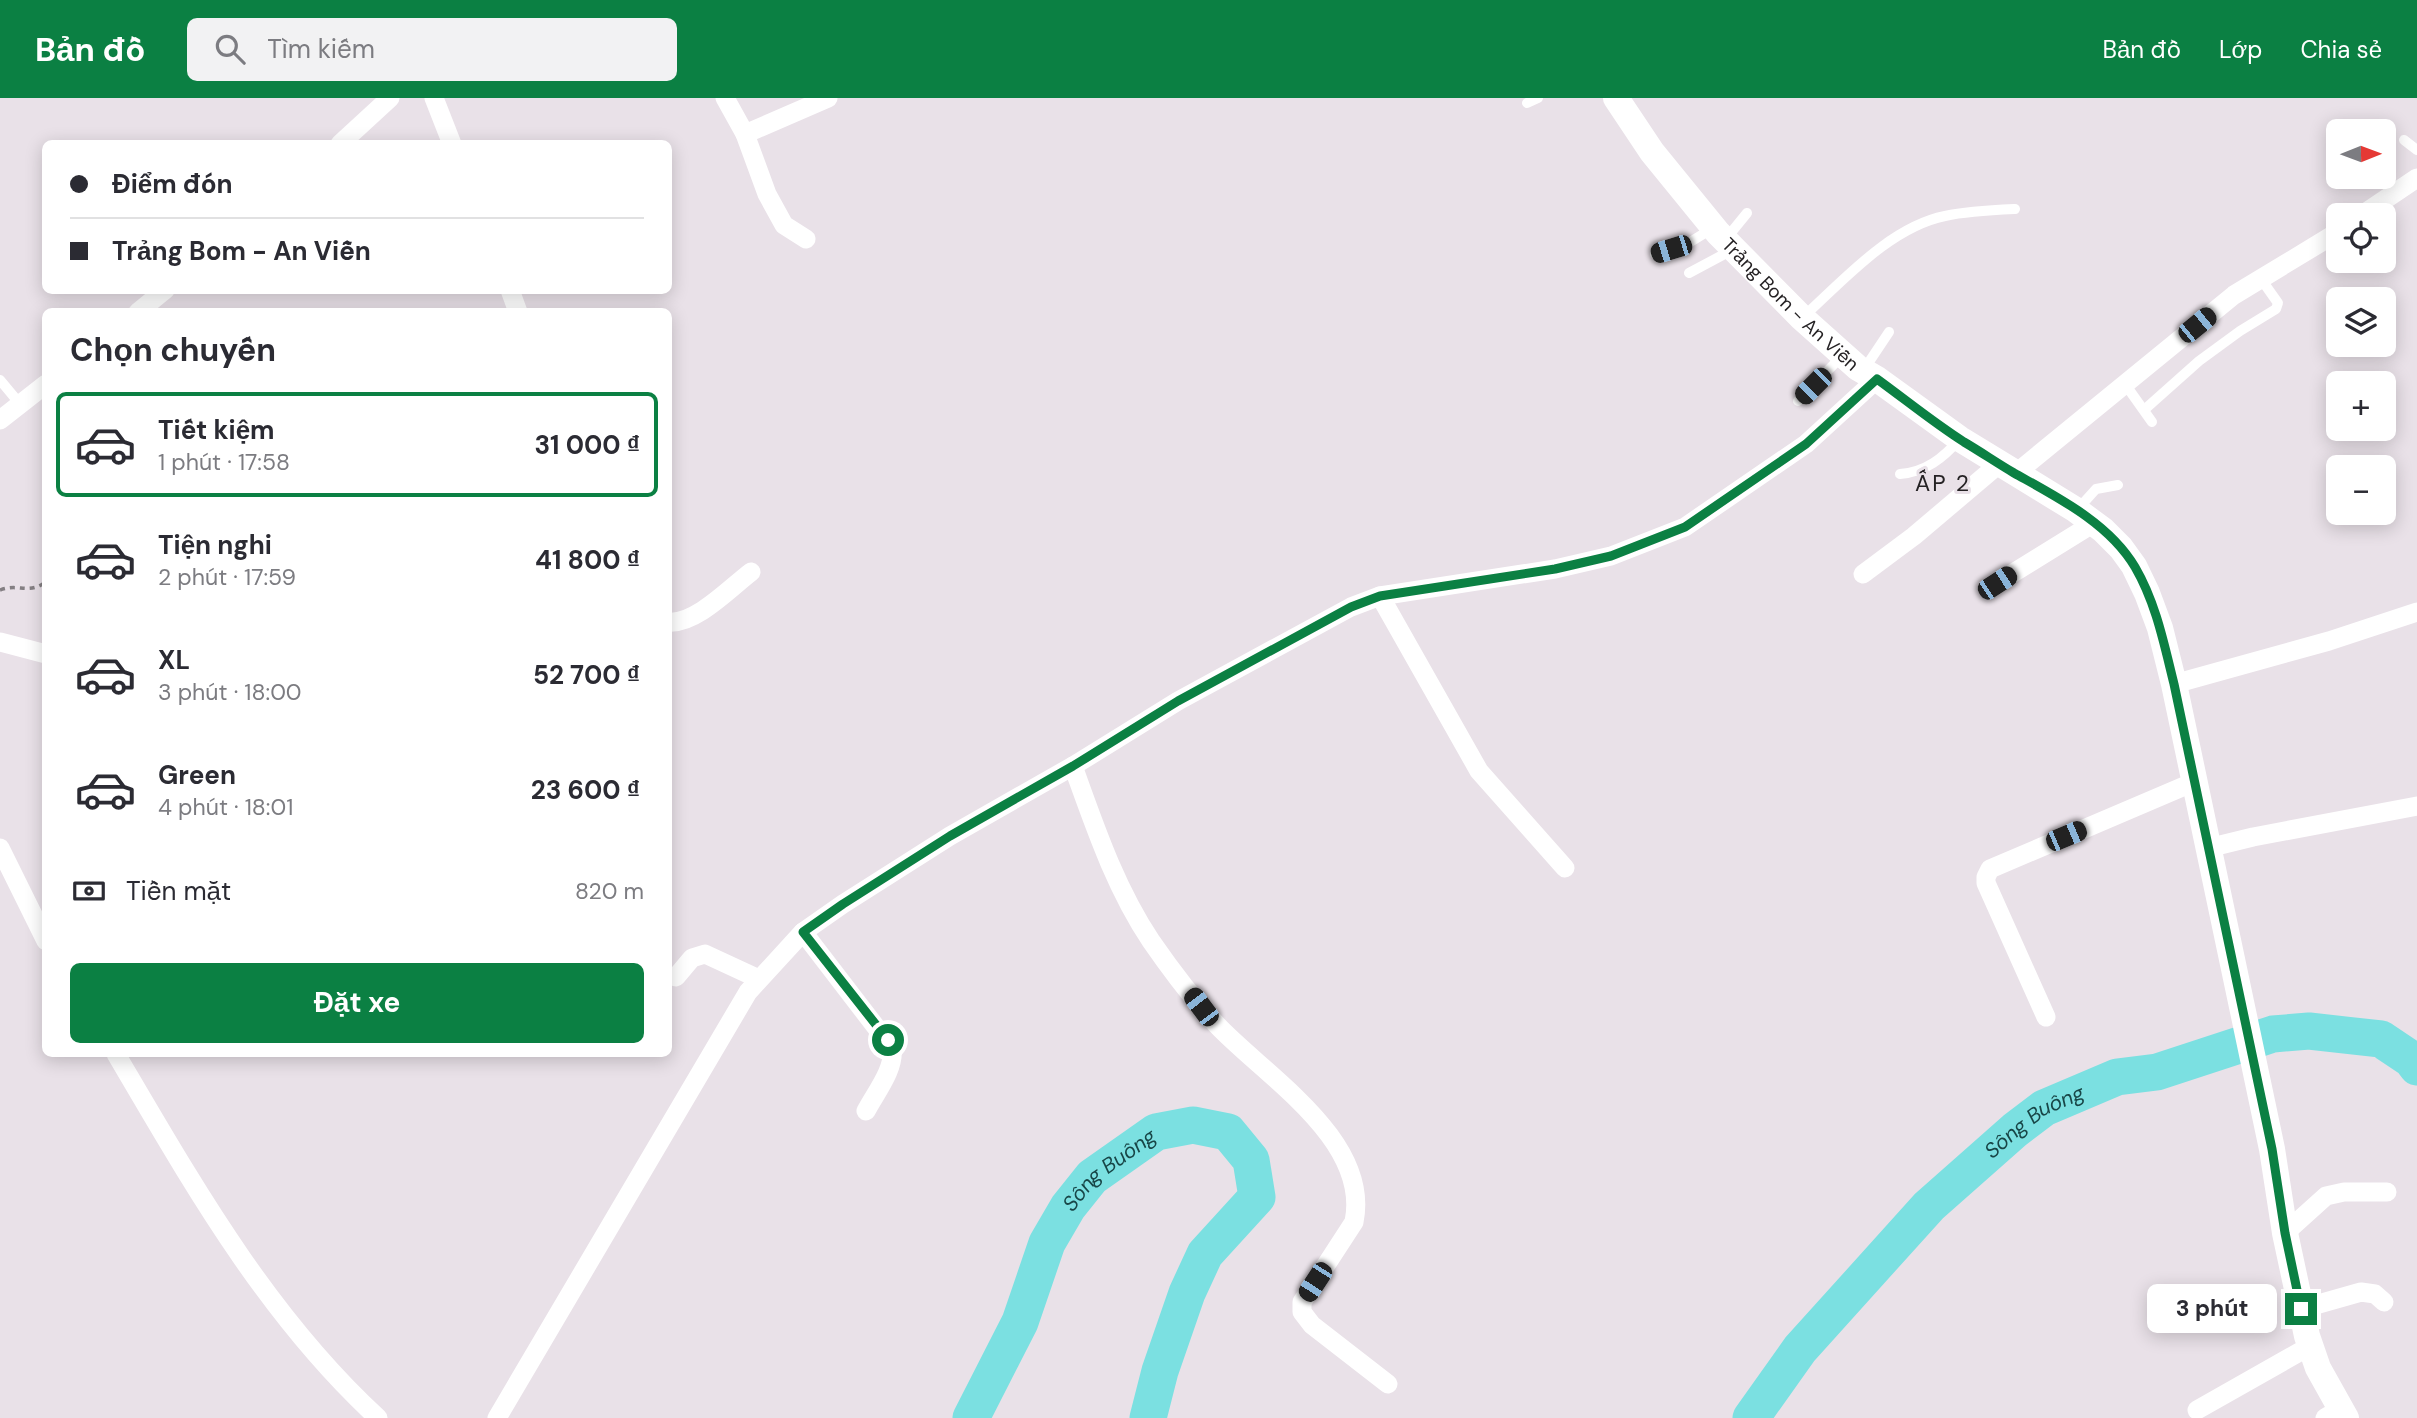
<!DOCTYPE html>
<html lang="vi">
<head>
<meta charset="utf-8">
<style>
  :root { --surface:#fff; --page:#f2f2f3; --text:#2b2b33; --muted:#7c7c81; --line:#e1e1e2; --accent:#0b8043 }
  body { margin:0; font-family:"DM Sans",sans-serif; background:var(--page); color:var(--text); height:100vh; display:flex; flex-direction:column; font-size:26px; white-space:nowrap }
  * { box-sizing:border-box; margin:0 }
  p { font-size:23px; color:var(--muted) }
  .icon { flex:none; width:38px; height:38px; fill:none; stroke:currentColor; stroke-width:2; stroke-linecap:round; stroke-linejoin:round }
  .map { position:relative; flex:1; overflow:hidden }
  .details { position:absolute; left:42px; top:210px; width:630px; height:749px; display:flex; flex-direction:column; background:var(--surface); border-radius:10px; box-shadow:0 4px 18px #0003 }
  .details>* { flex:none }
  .top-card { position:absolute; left:42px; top:42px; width:630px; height:154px; border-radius:10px; box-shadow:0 4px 18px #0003; display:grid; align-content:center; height:154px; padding:0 28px; background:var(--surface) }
  .needle { width:46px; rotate:89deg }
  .tools { position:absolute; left:2326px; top:21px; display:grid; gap:14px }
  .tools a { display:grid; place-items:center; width:70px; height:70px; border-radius:10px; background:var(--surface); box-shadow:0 4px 18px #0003; font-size:35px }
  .end { position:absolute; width:32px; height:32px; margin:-16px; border:9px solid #0b8043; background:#fff; box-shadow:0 0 0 4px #fff }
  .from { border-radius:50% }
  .bubble { position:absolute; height:49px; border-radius:10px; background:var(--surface); box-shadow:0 4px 18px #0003; font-size:23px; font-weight:700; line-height:49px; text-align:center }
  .car { position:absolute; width:21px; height:42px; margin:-21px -10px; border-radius:9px; box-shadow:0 0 5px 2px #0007; background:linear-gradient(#222 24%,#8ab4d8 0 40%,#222 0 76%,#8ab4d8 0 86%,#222 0) }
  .top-card b { display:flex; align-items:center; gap:24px; height:66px; font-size:26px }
  .top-card b+b { border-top:2px solid var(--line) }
  .top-card i { width:18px; height:18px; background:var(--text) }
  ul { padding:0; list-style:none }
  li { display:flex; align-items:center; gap:21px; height:105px; margin:0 14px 10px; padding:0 14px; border:4px solid transparent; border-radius:10px }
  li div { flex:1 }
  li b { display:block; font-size:26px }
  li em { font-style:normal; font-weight:700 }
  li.selected { border-color:var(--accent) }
  li>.icon { width:63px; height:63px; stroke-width:1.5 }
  h2 { padding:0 28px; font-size:32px; line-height:84px }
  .pay { display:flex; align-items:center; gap:18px; height:77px; padding:0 28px; font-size:26px }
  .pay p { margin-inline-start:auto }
  .cta { display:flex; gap:14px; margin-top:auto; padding:14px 28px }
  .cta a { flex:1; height:80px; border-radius:10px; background:var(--accent); color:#fff; font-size:28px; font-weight:700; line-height:80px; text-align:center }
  header { display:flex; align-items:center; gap:42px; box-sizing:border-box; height:98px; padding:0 35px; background:var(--accent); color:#fff }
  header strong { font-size:33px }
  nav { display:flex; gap:38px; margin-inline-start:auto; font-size:24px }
  .search { width:490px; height:63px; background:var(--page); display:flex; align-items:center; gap:18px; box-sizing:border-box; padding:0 24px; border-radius:10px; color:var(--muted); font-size:26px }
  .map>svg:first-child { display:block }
</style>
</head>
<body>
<header>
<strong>Bản đồ</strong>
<div class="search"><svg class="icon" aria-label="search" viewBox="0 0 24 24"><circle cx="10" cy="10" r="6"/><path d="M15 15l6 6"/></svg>Tìm kiếm</div>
<nav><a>Bản đồ</a><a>Lớp</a><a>Chia sẻ</a></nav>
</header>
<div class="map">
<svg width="2417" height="1320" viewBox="0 0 2417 1320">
  <rect width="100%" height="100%" fill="#e9e1e8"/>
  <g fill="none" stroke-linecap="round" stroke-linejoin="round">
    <!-- river -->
    <g stroke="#7be0e1" stroke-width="37">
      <path id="s1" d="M971 1320 1020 1224 1047 1145 1068 1109 1092 1079 1156 1034 1193 1027 1228 1034 1251 1062 1257 1099 1205 1156 1187 1195 1160 1273 1148 1320"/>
      <path id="s2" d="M1751 1320 1800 1251 1929 1108 2015 1032 2044 1010 2117 979 2157 974 2273 936 2309 933 2381 941 2411 961 2417 969"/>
    </g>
    <!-- path -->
    <path stroke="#847f83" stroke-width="3.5" stroke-dasharray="5 5" stroke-linecap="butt" d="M0 492C20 485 27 497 46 484"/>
    <!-- service -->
    <g stroke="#fff" stroke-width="10">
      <path d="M1527 5 1538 0"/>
      <path d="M2404 42 2417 52"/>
      <path d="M1725 142 1747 115"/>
      <path d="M1655 156 1687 146 1713 130"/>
      <path d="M1689 175 1732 152"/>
      <path d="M1802 220C1843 183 1890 129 1945 118 1968 113 1992 112 2015 111"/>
      <path d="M1863 273 1889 234"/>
      <path d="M0 282 20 306"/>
      <path d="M2125 286 2152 324"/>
      <path d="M1798 303 1843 257"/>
      <path d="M2144 312 2199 263 2240 233 2276 211 2278 205 2261 181"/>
      <path d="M1900 376C1926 374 1943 360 1960 341"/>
      <path d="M2077 412 2096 391 2118 387"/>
    </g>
    <!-- minor -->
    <g stroke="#fff" stroke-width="19">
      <path d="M434 0 452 46"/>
      <path d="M725 0 745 36 767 96 784 127 806 141"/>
      <path d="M745 36 828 0"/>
      <path d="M340 46 390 0"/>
      <path d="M2362 117 2417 80"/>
      <path d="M510 192 518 214"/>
      <path d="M138 214 165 192"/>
      <path d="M0 322 46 286"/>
      <path d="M2015 376 2234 197 2338 134"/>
      <path d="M1863 476 1914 438 1999 366"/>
      <path d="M1997 485 2094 425"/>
      <path d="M1380 498 1479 673 1565 770"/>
      <path d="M668 524C695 527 730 490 751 474"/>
      <path d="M0 544 46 556"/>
      <path d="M2174 586 2329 543 2417 514"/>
      <path d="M1073 668C1095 729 1115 789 1151 843 1171 872 1193 901 1217 927 1265 978 1371 1042 1354 1124L1302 1204V1214L1312 1227 1388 1286"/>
      <path d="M0 750 46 843"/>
      <path d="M2208 750 2253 739 2417 708"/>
      <path d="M803 834 892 950C895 971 876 994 866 1013"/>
      <path d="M676 879 692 860 705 856 759 881"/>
      <path d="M2046 919 1986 785V779L1990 771 2194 684"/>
      <path d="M116 956C192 1085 266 1217 378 1320"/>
      <path d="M2285 1135 2326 1098 2344 1094H2387"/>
      <path d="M2301 1211 2361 1194 2375 1196 2384 1204"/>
      <path d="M2197 1312 2310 1248"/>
      <path d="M497 1320 748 894 803 834 843 806 950 738 1073 668 1178 603 1351 509 1380 498 1555 471 1611 458 1685 429 1806 346 1877 281"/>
      <path d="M2325 1320 2340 1311"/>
    </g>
    <!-- secondary -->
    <path stroke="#fff" stroke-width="26" id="s3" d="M1616 0 1652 54 1718 135 1802 220 1858 270 1877 281 1960 341 2076 412 2103 432 2121 450 2134 468 2147 495 2160 530 2174 586 2272 1051 2285 1135 2307 1238 2318 1270 2346 1320"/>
  </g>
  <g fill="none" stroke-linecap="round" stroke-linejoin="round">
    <!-- route -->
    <path stroke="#0b8043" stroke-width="9" d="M888 942 803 834 843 806 950 738 1073 668 1178 603 1351 509 1380 498 1555 471 1611 458 1685 429 1806 346 1877 281C1906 302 1934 325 1964 344 1981 354 1997 365 2014 375 2057 399 2109 425 2135 469 2156 505 2164 546 2174 586L2272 1051 2285 1135 2301 1211"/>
  </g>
  <g text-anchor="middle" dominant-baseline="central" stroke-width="6" stroke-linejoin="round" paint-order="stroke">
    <!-- street labels -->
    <g font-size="19" fill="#252224" stroke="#e9e1e8">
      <text stroke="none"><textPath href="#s3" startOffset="271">Trảng Bom - An Viễn</textPath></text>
    </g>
    <!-- water labels -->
    <g font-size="21" font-style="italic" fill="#184647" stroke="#e9e1e8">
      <text stroke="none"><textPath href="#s2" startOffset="413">Sông Buông</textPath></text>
      <text stroke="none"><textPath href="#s1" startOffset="289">Sông Buông</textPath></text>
    </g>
    <!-- quarter labels -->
    <g font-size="23" letter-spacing="2" fill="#252224" stroke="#e9e1e8">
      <text x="1943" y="385">ẤP 2</text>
    </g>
  </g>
</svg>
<div class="tools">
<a><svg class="needle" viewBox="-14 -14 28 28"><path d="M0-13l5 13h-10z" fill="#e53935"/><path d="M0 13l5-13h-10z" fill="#7c7c81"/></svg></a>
<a><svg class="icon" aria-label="locate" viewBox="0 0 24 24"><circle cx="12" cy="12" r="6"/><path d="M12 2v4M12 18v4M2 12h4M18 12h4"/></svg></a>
<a><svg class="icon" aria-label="layers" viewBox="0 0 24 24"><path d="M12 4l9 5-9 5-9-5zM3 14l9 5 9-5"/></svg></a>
<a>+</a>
<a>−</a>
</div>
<i class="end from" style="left:888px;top:942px"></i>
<i class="end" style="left:2301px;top:1211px"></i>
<div class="bubble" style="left:2147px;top:1186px;width:130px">3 phút</div>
<i class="car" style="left:1671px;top:151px;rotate:253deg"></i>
<i class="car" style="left:2197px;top:227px;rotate:51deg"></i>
<i class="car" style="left:1813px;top:288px;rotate:225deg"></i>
<i class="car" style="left:1997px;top:485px;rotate:57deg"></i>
<i class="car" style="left:2066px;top:738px;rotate:67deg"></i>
<i class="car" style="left:1201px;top:909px;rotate:323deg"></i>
<i class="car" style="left:1315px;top:1184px;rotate:213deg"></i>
<div class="top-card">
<b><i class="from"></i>Điểm đón</b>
<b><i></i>Trảng Bom - An Viễn</b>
</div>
<section class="details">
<h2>Chọn chuyến</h2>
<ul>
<li class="selected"><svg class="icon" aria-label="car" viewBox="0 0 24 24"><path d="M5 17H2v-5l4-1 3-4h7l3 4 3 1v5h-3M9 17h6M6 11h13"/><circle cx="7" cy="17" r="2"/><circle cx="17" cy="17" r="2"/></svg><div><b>Tiết kiệm</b><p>1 phút · 17:58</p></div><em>31 000 ₫</em></li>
<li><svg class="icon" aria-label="car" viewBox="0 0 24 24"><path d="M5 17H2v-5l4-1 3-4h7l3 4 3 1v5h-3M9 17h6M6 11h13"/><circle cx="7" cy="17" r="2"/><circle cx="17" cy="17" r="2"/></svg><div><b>Tiện nghi</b><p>2 phút · 17:59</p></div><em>41 800 ₫</em></li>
<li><svg class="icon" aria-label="car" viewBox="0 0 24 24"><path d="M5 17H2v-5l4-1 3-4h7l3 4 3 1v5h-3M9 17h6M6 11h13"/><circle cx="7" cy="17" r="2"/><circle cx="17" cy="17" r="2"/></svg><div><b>XL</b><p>3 phút · 18:00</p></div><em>52 700 ₫</em></li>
<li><svg class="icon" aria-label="car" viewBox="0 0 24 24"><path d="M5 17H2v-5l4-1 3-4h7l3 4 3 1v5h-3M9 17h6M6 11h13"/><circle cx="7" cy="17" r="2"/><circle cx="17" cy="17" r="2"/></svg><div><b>Green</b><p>4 phút · 18:01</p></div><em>23 600 ₫</em></li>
</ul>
<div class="pay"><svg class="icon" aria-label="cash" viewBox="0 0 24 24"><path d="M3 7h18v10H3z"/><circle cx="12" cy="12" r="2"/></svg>Tiền mặt<p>820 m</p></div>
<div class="cta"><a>Đặt xe</a></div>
</section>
</div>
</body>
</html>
